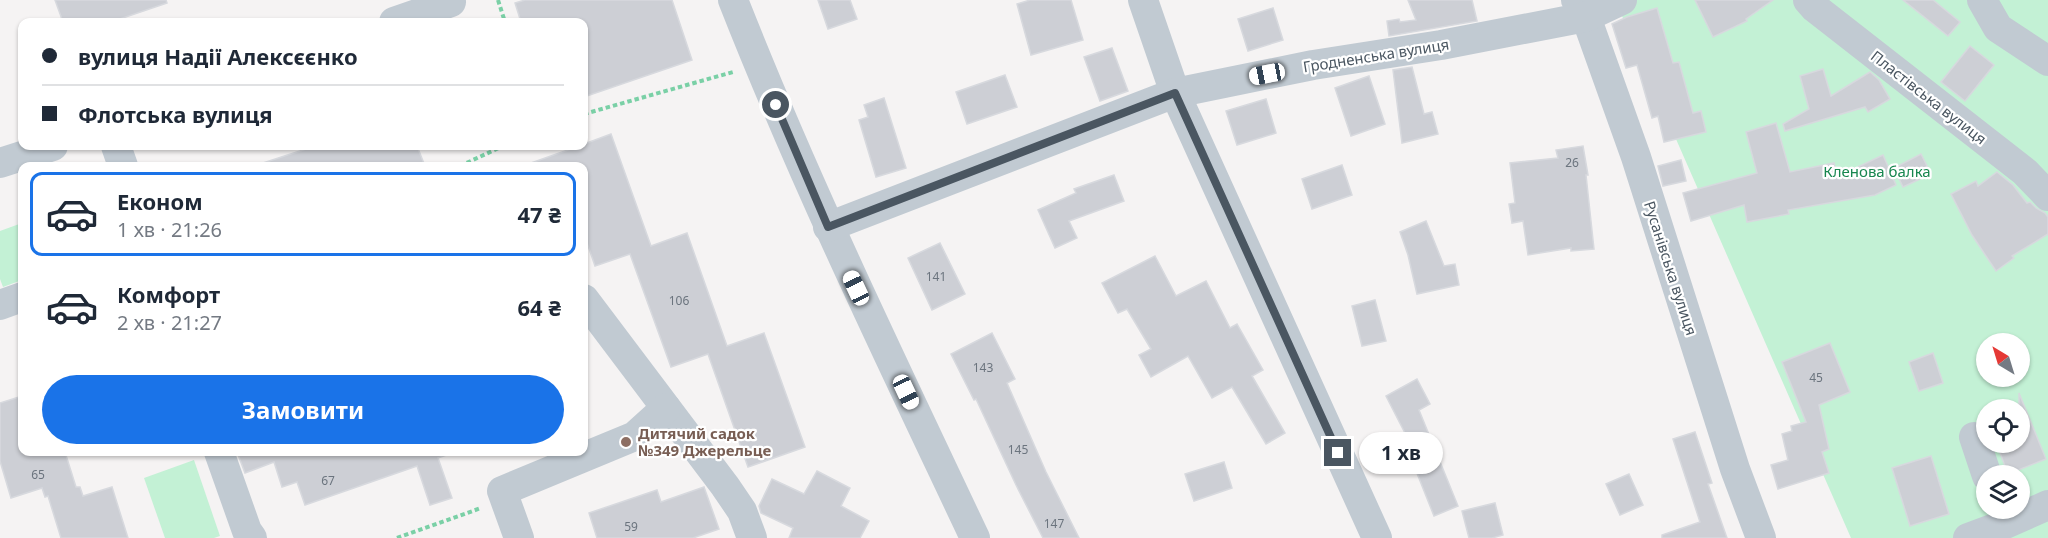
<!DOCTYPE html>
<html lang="uk">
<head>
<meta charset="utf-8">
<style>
  :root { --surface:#fff; --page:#f2f2f3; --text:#1f2937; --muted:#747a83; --line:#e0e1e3; --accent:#1a73e8 }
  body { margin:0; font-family:"Noto Sans",sans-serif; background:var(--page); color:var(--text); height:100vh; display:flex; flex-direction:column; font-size:22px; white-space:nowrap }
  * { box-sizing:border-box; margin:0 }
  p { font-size:20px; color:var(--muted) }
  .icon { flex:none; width:33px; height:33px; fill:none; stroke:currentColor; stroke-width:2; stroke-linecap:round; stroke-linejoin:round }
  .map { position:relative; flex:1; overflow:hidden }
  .details { position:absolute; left:18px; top:162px; width:570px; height:294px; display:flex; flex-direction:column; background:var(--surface); border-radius:12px; box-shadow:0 2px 4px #0004 }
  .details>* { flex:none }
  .hud { position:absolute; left:18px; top:18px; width:570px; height:132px; border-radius:12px; box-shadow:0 2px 4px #0004; display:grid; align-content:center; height:132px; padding:0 24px; background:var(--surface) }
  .needle { width:39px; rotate:322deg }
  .fabs { position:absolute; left:1976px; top:333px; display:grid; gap:12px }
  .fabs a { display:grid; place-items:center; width:54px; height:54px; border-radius:50%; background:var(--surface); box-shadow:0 2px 4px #0004; font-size:30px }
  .end { position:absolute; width:27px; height:27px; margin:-14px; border:8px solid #4a5661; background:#fff; box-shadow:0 0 0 3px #fff }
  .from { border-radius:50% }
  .bubble { position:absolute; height:42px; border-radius:21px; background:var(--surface); box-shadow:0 2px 4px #0004; font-size:20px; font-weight:700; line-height:42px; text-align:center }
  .car { position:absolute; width:18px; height:36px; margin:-18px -9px; border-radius:8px; box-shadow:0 0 4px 2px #0007; background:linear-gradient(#fff 24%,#345 0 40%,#fff 0 76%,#345 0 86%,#fff 0) }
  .hud b { display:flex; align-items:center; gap:21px; height:57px; font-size:22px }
  .hud b+b { border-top:2px solid var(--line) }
  .hud i { width:15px; height:15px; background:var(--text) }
  ul { padding:10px 0 0; list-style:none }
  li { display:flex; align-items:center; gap:18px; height:84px; margin:0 12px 9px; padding:0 12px; border:3px solid transparent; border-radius:12px }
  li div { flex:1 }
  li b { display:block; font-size:22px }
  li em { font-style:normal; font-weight:700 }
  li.selected { border-color:var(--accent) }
  li>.icon { width:54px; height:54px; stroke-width:1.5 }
  .button { display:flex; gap:12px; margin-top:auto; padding:12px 24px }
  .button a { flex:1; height:69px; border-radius:36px; background:var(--accent); color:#fff; font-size:24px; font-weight:700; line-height:69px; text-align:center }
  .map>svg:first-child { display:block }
</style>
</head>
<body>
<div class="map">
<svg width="2048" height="538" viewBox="0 0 2048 538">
  <rect width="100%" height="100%" fill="#f5f3f3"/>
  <!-- green -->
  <g fill="#c3f1d5" fill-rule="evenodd">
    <path d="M1615 0H2048V538H1851ZM1986 344H2019V376H1986ZM1986 410H2019V442H1986ZM1986 476H2019V508H1986Z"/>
    <path d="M22 223V280L3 287 0 279V231Z"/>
    <path d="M194 460 220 536 214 538H165L144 478Z"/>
  </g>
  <!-- building -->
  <g fill="#cdcfd5" stroke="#d7d9de" stroke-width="1.5">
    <path d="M55 0H166L167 3 111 22H63Z"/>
    <path d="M525 0H672L692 60 584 97V22H521L515 3Z"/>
    <path d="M818 0H850L857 19 828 29Z"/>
    <path d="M1030 0H1071L1083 40 1031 55 1017 4Z"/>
    <path d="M1408 0H1472L1477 21 1389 36 1387 21 1399 19 1400 22 1416 20Z"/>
    <path d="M1695 0H1773L1746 19 1747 21 1713 37Z"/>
    <path d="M1903 0H1933L1960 22 1948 36Z"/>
    <path d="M1273 8 1283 40 1248 51 1238 19Z"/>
    <path d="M1657 8 1673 63 1679 62 1693 113 1701 111 1706 132 1664 142 1658 116 1652 118 1637 65 1626 68 1612 24 1627 17Z"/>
    <path d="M1970 46 1994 65 1965 101 1941 82Z"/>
    <path d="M1112 48 1128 91 1100 101 1084 57Z"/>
    <path d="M1412 67 1424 114 1432 112 1438 134 1402 143 1393 70Z"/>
    <path d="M1823 69 1831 96 1870 72 1879 80 1890 99 1868 112 1865 107 1785 131 1783 124 1809 109 1800 76Z"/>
    <path d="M1005 75 1017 107 967 124 956 92Z"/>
    <path d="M1369 76 1385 124 1351 136 1335 88Z"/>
    <path d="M884 98 906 168 876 177 859 120 868 117 864 105Z"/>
    <path d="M1266 99 1276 133 1237 145 1226 111Z"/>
    <path d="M1776 123 1790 172 1834 163 1837 177 1883 155 1896 185 1875 195 1788 210 1789 214 1747 222 1744 205 1691 221 1683 193 1757 173 1746 132Z"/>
    <path d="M611 134 651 246 687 233 727 346 764 333 805 447 748 467 708 354 671 367 630 254 595 266 584 234V166H528V164L579 146H584V144Z"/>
    <path d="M315 146H417L425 166H264L263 163Z"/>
    <path d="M1583 146 1588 175H1586L1594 249 1571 251V248L1528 255 1523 221 1512 223 1509 204 1515 203 1510 163 1558 158 1556 150Z"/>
    <path d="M1921 154 1931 174 1903 187 1894 168Z"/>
    <path d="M1681 160 1686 181 1663 186 1658 166Z"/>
    <path d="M1342 165 1352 195 1312 209 1302 179Z"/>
    <path d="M1997 172 2013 185 2027 203 2030 202 2036 208 2045 213 2048 217V234L2012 256 2014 258 1996 271 1972 235 1951 194 1976 181 1978 186Z"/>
    <path d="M1114 175 1124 201 1069 221 1077 238 1055 248 1038 210 1076 193 1074 189Z"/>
    <path d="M1426 221 1444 266 1455 264 1459 285 1417 294 1408 255 1400 232Z"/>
    <path d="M940 243 965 294 932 310 908 258Z"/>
    <path d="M1155 256 1176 296 1206 281 1230 328 1237 324 1263 370 1252 376 1285 433 1266 444 1232 387 1212 398 1188 356 1151 377 1139 355 1151 349 1127 309 1118 313 1102 283Z"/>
    <path d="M1375 300 1386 341 1362 346 1352 306Z"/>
    <path d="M992 333 1015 379 1007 383 1046 472 1079 538H1043L1016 485 976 399 974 400 951 354Z"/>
    <path d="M1830 343 1850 392 1819 405 1829 449 1822 452 1829 473 1778 489 1771 465 1788 460 1782 434 1792 431 1791 426 1806 422 1782 362Z"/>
    <path d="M1933 353 1943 383 1919 391 1909 362Z"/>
    <path d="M1417 379 1430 404 1419 410 1458 506 1434 516 1403 438 1407 437 1386 396Z"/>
    <path d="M2019 393 2046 459 2008 474 1996 442H2019Z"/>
    <path d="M22 396V452H65L76 487H80L83 496 112 487 128 538H61L48 496 45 497 42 488 11 498 0 461V403Z"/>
    <path d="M1695 432 1712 483 1708 484 1727 538H1662V535L1700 522 1673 439Z"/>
    <path d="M237 452H448L449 454 438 458 452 498 430 505 417 466 305 505 297 482 282 487 274 462 245 473Z"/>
    <path d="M1931 456 1949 514 1910 526 1892 468Z"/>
    <path d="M1224 462 1232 488 1194 501 1185 474Z"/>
    <path d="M817 471 850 488 841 506 869 521 860 538H789L793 528 761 513 759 506 772 479 804 494Z"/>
    <path d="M1629 474 1643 505 1620 515 1606 484Z"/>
    <path d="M704 487 719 529 693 538H597L589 513 657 490 661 502Z"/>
    <path d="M1495 503 1503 535 1492 538H1469L1462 511Z"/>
  </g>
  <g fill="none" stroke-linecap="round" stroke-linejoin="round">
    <!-- path -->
    <g stroke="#7ad0a6" stroke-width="4" stroke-dasharray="4.5 3" stroke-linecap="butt">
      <path d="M498 0 505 22"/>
      <path d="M584 114 733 72"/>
      <path d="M460 166 503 146"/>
      <path d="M397 538 481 508"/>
    </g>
    <!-- minor -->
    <g stroke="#c1cad2" stroke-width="30">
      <path d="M733 0C805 183 891 360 975 538"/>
      <path d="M1143 0 1175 93 1377 538"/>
      <path d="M1576 0 1586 17 1636 157 1735 469 1761 538"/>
      <path d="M1808 0 1815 8 2025 172 2048 196"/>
      <path d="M1982 0 1998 28 2048 61"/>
      <path d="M394 22 451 2"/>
      <path d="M116 146 123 166"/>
      <path d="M0 163 53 146"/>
      <path d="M828 227 1175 93 1313 65 1441 45 1586 17 1622 0"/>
      <path d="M584 299 725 486 742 511 752 538"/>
      <path d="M0 305 22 297"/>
      <path d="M1974 437 1987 476"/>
      <path d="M219 452 247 531 252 538"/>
      <path d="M519 538 502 491 635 436 666 408"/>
      <path d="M1968 538 2003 525 2048 505"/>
    </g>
  </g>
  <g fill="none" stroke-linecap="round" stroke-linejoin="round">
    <!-- route -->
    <path stroke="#4a5661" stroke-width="8" d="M776 105 828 227 1175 93 1338 453"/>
  </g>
  <!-- markers -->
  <circle fill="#8d6e63" stroke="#fff" stroke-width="2" cx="626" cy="442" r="6"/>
  <g text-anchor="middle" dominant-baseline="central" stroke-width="4.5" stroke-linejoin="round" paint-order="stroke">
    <!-- number labels -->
    <g font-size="12" fill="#6b747e">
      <text x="1572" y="162">26</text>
      <text x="936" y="276">141</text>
      <text x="679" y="300">106</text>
      <text x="983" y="367">143</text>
      <text x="1816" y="377">45</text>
      <text x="1018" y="449">145</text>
      <text x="38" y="474">65</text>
      <text x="328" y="480">67</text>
      <text x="1054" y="523">147</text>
      <text x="631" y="526">59</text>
    </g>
    <!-- street labels -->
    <g font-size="15" fill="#4a5661" stroke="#fff">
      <text transform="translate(1376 55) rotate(-9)">Гродненська вулиця</text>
      <text transform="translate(1929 97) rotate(38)">Пластівська вулиця</text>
      <text transform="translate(1671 268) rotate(72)">Русанівська вулиця</text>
    </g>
    <!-- park labels -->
    <g font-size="15" fill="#17864f" stroke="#fff">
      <text x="1877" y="171">Кленова балка</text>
    </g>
    <!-- education labels -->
    <g font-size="15" font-weight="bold" fill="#785e54" stroke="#fff" text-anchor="start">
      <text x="638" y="433">Дитячий садок<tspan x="638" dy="17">№349 Джерельце</tspan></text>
    </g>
  </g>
</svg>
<div class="fabs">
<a><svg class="needle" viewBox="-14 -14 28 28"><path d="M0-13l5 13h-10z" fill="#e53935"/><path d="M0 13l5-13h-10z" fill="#747a83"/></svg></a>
<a><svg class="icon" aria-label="locate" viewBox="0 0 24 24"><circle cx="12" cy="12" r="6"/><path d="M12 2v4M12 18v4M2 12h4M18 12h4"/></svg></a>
<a><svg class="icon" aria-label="layers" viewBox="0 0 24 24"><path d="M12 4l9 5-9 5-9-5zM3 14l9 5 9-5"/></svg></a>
</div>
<i class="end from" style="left:776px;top:105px"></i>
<i class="end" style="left:1338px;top:453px"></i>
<div class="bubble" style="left:1359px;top:432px;width:84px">1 хв</div>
<i class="car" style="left:1267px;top:74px;rotate:259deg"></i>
<i class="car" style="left:856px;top:288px;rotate:335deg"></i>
<i class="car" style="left:906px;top:392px;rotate:155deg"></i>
<div class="hud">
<b><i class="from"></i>вулиця Надії Алексєєнко</b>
<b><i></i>Флотська вулиця</b>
</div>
<section class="details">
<ul>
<li class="selected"><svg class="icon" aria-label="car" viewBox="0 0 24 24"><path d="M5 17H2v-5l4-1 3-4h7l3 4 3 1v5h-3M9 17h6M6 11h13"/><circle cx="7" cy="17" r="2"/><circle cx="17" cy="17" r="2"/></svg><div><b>Економ</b><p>1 хв · 21:26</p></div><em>47 ₴</em></li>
<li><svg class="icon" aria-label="car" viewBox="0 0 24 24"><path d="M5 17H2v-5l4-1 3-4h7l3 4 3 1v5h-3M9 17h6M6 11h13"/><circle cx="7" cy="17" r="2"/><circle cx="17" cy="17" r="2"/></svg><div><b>Комфорт</b><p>2 хв · 21:27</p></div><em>64 ₴</em></li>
</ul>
<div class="button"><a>Замовити</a></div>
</section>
</div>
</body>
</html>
